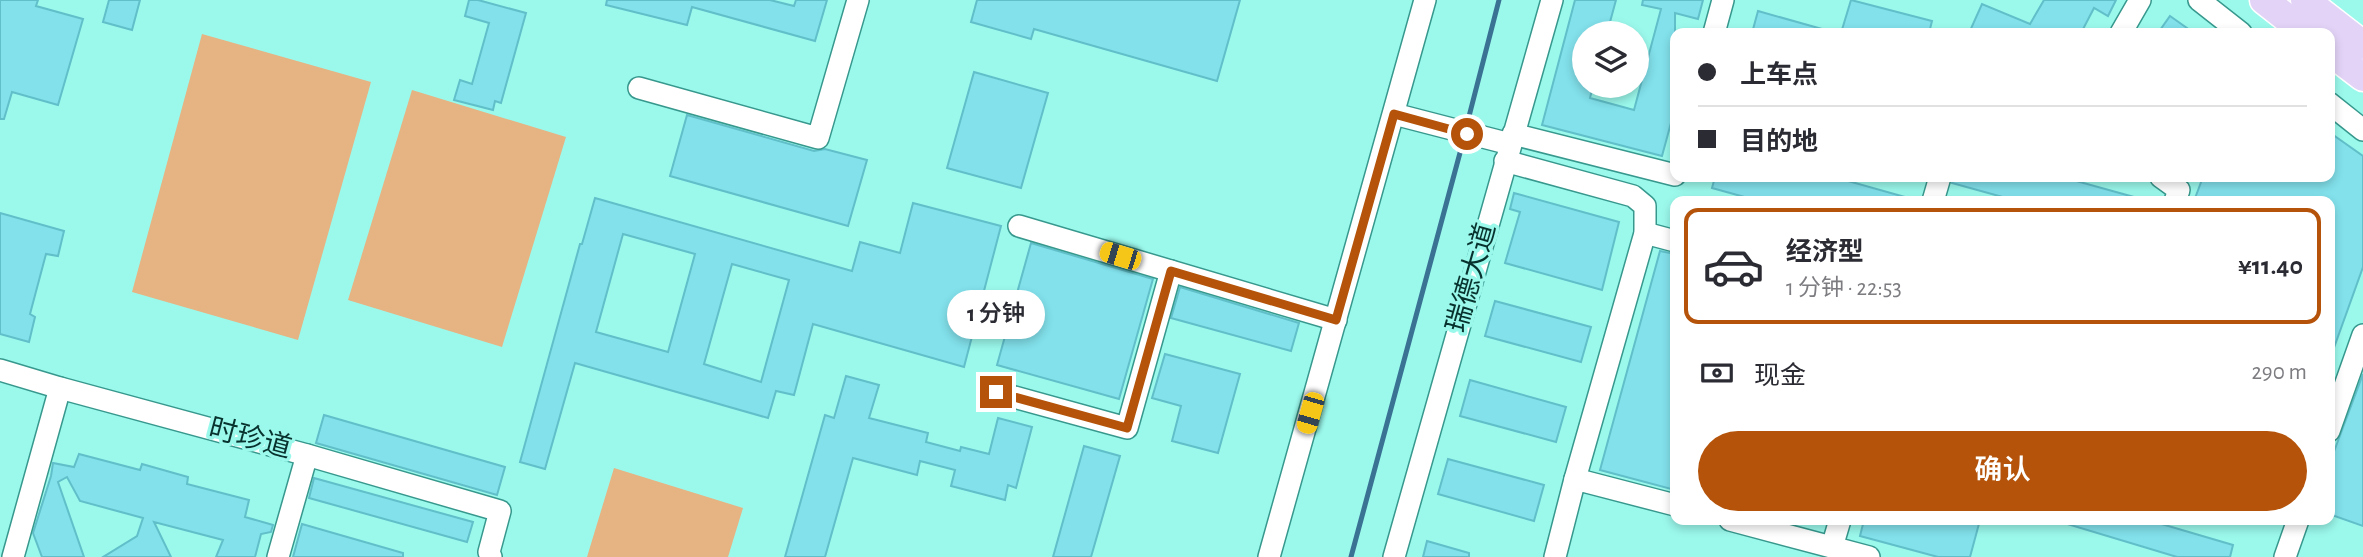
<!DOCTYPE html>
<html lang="zh">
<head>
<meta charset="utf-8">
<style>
  :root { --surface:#fff; --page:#f2f2f3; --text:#2b2b33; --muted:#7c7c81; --line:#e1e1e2; --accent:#b45309 }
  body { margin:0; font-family:"Alegreya Sans","Noto Sans SC",sans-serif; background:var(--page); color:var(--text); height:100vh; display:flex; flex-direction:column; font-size:26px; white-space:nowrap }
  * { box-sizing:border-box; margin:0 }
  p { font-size:23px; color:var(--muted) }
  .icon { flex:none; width:38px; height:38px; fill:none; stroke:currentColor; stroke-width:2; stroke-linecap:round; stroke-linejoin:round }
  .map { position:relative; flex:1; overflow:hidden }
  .drawer { position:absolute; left:1670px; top:196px; width:665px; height:329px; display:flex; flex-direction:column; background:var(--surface); border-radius:14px; box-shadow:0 4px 10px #0003 }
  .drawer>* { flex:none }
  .banner { position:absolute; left:1670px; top:28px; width:665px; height:154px; border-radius:14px; box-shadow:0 4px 10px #0003; display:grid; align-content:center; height:154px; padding:0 28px; background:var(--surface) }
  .buttons { position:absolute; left:1572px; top:21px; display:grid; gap:14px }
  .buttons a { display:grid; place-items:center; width:77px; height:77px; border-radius:50%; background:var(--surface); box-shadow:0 4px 10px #0003; font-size:35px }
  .end { position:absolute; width:32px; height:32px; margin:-16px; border:9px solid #b45309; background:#fff; box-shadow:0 0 0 4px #fff }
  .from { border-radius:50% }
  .bubble { position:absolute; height:49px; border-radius:24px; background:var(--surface); box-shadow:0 4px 10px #0003; font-size:23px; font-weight:600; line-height:49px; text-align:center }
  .car { position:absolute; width:21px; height:42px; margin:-21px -10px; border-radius:9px; box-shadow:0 0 5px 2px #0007; background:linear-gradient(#f5c518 24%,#345 0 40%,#f5c518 0 76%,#345 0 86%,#f5c518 0) }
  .banner b { display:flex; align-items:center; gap:24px; height:66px; font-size:26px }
  .banner b+b { border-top:2px solid var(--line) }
  .banner i { width:18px; height:18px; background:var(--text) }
  ul { padding:12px 0 0; list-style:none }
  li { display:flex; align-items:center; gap:21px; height:116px; margin:0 14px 10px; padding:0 14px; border:4px solid transparent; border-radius:14px }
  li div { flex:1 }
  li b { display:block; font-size:26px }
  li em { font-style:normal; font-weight:600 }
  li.selected { border-color:var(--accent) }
  li>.icon { width:63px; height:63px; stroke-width:1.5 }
  .pay { display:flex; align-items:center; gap:18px; height:77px; padding:0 28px; font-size:26px }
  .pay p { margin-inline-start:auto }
  .button { display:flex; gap:14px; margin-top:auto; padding:14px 28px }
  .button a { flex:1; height:80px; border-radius:42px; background:var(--accent); color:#fff; font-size:28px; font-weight:600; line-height:80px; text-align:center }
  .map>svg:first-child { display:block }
</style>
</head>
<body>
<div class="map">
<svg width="2363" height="557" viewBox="0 0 2363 557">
  <rect width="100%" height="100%" fill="#9bf9ec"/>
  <!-- green -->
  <g fill="#e6b383">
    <path d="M202 34 371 82 298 340 132 292Z"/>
    <path d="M412 90 566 137 502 347 348 300Z"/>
    <path d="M614 468 743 508 728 557H587Z"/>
  </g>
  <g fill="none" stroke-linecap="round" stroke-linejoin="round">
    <!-- stream -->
    <g stroke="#3a7294" stroke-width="5">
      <path d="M1466 128 1499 0"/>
      <path d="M1351 557 1464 138"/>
    </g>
  </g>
  <!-- building -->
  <g fill="#82e1eb" stroke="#60bfc9" stroke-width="2" fill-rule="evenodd">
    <path d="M0 0H38L36 6 83 19 58 105 12 92 4 119H0Z"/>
    <path d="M109 0H140L132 30 103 22Z"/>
    <path d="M469 0H478L526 13 501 103 495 101 493 110 454 100 460 80 472 84 489 23 465 16Z"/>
    <path d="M607 0H770L794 6 796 0H827L815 41 692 7 687 25 606 5Z"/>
    <path d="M977 0H1240L1217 81 1034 29 1031 39 971 22Z"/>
    <path d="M1575 0H1616L1607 33H1584V86H1593L1590 98 1634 110 1661 9 1642 5 1643 0H1703L1698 19 1675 13V108L1662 156 1542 125Z"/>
    <path d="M1851 0 1932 21 1929 33H1841Z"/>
    <path d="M2044 0H2116L2108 16 2094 8 2081 33H1969L1982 4 2030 24Z"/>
    <path d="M1758 11 1822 29 1821 33H1752Z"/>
    <path d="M2170 16 2194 33H2158Z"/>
    <path d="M974 72 1048 93 1021 188 947 168Z"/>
    <path d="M687 115 814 151 825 149 867 160 848 226 670 176Z"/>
    <path d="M2329 132 2363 156V267L2331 356H2329V201H2194L2203 177H2329Z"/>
    <path d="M1715 177H1834L1905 197V201H1759L1712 188Z"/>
    <path d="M1953 177H2062L2134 197 2133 201H2017L1952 183Z"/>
    <path d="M1514 193 1619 222 1602 290 1505 263 1520 212 1510 209Z"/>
    <path d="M595 198 852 271 860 242 900 253 913 203 1001 226 964 367 813 324 794 395 776 391 768 418 575 363 545 469 520 462 580 244H582ZM623 234 695 254 668 352 596 332ZM732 264 789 280 761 382 704 364Z"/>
    <path d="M0 213 64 231 58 256 46 254 30 314 35 317 29 342 0 334Z"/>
    <path d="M1031 243 1153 279 1119 399 997 365Z"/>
    <path d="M1660 251 1675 254V490L1600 470Z"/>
    <path d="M1180 287 1299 323 1291 351 1171 318Z"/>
    <path d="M1495 301 1591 327 1581 362 1485 336Z"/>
    <path d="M1165 354 1240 374 1218 453 1172 441 1181 406 1152 398Z"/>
    <path d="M2363 374V526L2329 514V465Z"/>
    <path d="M846 376 879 385 869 418 928 433 926 442 960 451 961 447 989 454 998 418 1032 427 1016 488 1008 485 1005 500 951 486 955 470 920 461 917 475 853 458 825 557H785L825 415 834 418Z"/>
    <path d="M1470 380 1566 407 1556 442 1460 416Z"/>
    <path d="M324 415 505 467 497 495 316 443Z"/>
    <path d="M1084 446 1120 456 1091 557H1053Z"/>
    <path d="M79 454 140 470 142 464 188 477 187 484 249 500 245 517 273 525 271 532 261 534 255 557H216L223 540 154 522 171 557H103L137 536 143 518 80 501 67 477 58 482 84 557H42L33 533 51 476 53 463 74 467Z"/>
    <path d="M1448 459 1544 485 1534 521 1438 494Z"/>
    <path d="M314 478 473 522 467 542 309 498Z"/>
    <path d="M1864 520H1980L1970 557H1938L1860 536Z"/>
    <path d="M2064 520H2148L2233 545 2230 557H2177L2064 523Z"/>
    <path d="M302 524 403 553V557H293Z"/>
    <path d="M1427 541 1469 553V557H1423Z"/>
  </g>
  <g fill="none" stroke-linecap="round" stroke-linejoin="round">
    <!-- minor casing -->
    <g stroke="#37988d" stroke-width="24">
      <g id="minor">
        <path d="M2199 0 2241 33"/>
        <path d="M1714 33 1723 0"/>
        <path d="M2121 33 2140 0"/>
        <path d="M639 88 818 138 858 0"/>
        <path d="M2329 103 2363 130"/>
        <path d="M1394 114 1510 144"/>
        <path d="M1513 134 1675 175"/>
        <path d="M1505 161 1633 196 1645 206V233L1575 479"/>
        <path d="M2161 177 2179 190 2175 201"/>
        <path d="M1933 201 1940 177"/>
        <path d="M1019 226 1336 320"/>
        <path d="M1645 233 1675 241"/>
        <path d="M0 370 60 388 307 455 500 511 489 552 491 557"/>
        <path d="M996 392 1127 428 1171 271"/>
        <path d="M2329 431 2363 335"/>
        <path d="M1730 520 1869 557"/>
        <path d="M1832 547 1840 520"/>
        <path d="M13 557 60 388"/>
        <path d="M278 557 307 455"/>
        <path d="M1269 557 1425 0"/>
        <path d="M1394 557 1552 0"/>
        <path d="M1555 557 1575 479 1675 505"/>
        <path d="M2285 557 2298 520"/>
      </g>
    </g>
    <!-- major casing -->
    <g stroke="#fff" stroke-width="31">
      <g id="major">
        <path d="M2264 0 2306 33"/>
        <path d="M2305 0 2363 45"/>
        <path d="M2329 51 2363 77"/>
      </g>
    </g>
    <!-- minor -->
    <use href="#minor" stroke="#fff" stroke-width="21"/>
    <!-- major -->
    <use href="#major" stroke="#e3d4f7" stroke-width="28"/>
  </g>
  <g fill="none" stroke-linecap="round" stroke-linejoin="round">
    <!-- route -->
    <path stroke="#b45309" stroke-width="9" d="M996 392 1127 428 1171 271 1336 320 1394 114 1467 134"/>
  </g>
  <g text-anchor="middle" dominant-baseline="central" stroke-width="7" stroke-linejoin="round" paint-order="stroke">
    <!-- street labels -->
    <g font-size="28" fill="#08322e" stroke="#9bf9ec">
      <text transform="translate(1472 278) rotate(-74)">瑞德大道</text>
      <text transform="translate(250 439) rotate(15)">时珍道</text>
    </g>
  </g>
</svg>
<div class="buttons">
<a><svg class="icon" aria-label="layers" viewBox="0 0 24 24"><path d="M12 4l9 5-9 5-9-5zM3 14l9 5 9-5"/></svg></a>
</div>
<i class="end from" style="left:1467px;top:134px"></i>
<i class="end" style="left:996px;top:392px"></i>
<div class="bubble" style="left:947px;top:290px;width:98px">1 分钟</div>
<i class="car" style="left:1120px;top:256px;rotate:287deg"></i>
<i class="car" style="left:1310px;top:413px;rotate:196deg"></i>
<div class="banner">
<b><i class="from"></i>上车点</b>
<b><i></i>目的地</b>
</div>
<section class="drawer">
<ul>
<li class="selected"><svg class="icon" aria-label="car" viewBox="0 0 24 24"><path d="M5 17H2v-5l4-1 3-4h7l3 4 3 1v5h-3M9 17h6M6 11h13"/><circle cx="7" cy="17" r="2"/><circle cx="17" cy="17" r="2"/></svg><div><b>经济型</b><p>1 分钟 · 22:53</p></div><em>¥11.40</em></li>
</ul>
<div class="pay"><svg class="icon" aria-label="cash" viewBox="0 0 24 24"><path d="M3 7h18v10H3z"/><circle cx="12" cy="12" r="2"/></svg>现金<p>290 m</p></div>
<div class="button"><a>确认</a></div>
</section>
</div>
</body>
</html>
